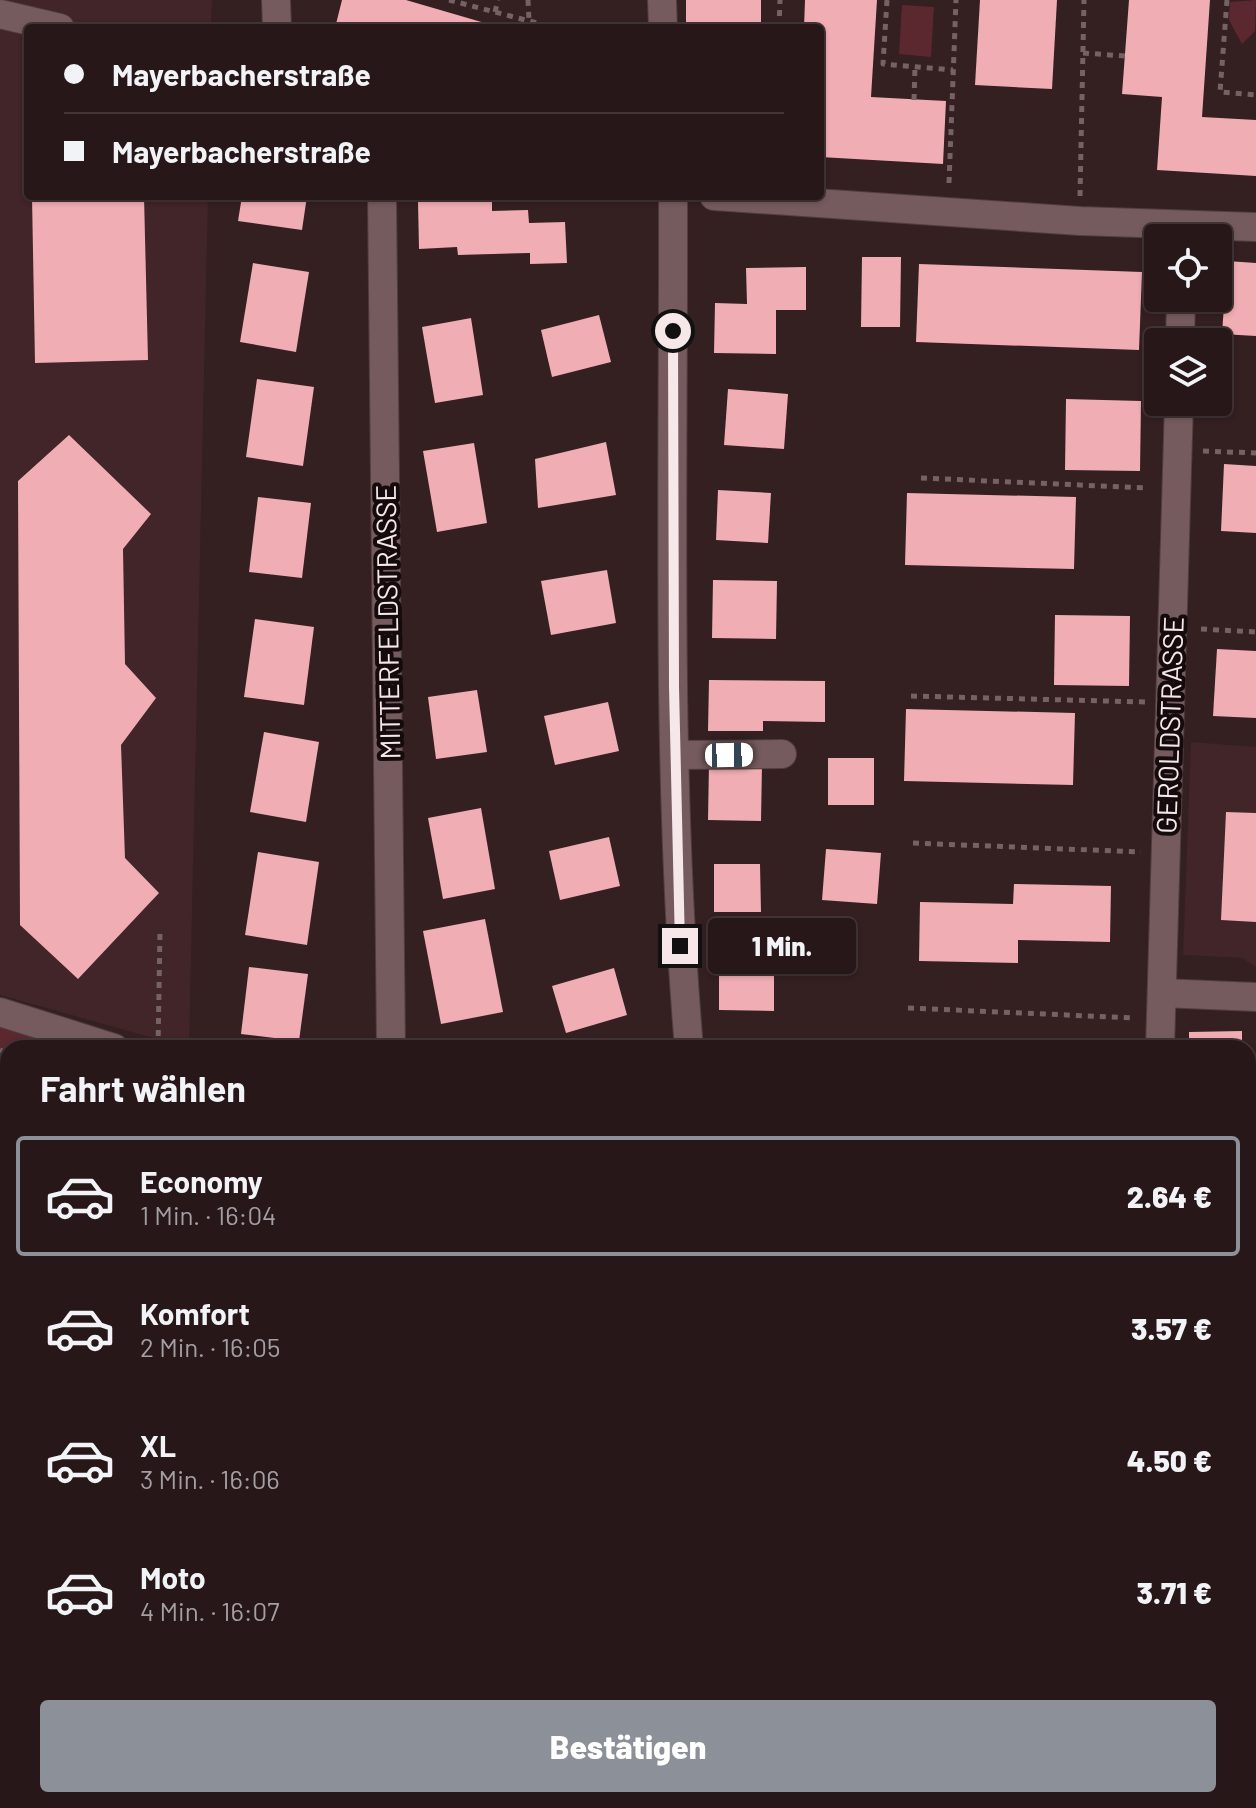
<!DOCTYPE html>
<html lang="de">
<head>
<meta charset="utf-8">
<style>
  :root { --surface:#271719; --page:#332426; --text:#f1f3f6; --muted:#a49fa2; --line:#433638; --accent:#8c9099 }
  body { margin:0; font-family:Barlow,sans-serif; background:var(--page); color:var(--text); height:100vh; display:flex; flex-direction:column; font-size:30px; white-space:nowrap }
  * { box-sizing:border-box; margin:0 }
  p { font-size:26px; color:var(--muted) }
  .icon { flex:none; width:44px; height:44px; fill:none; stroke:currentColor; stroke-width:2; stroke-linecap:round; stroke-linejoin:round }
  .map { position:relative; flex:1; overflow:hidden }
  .panel { position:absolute; left:0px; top:1040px; width:1256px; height:768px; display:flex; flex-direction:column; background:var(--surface); border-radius:24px 24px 0 0; box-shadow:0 2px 6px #0004,0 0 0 2px var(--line) }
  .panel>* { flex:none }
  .hud { position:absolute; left:24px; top:24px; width:800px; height:176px; border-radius:8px; box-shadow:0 2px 6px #0004,0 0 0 2px var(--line); display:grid; align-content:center; height:176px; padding:0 40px; background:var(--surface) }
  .tools { position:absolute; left:1144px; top:224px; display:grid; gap:16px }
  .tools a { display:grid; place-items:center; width:88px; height:88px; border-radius:8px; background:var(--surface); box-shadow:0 2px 6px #0004,0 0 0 2px var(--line); font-size:40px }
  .end { position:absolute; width:36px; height:36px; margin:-18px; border:10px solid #f6e7e8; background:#111; box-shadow:0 0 0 4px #111 }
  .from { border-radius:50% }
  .bubble { position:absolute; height:56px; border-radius:8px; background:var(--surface); box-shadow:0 2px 6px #0004,0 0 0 2px var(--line); font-size:26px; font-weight:800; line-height:56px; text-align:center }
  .car { position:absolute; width:24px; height:48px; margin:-24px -12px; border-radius:10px; box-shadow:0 0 6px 2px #0007; background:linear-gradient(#fff 24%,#345 0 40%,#fff 0 76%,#345 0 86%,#fff 0) }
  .hud b { display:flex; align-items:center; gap:28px; height:76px; font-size:30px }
  .hud b+b { border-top:2px solid var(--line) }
  .hud i { width:20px; height:20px; background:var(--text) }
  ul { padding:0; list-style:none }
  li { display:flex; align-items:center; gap:24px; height:120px; margin:0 16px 12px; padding:0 24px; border:4px solid transparent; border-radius:8px }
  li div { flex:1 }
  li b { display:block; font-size:30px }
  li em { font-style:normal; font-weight:800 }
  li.on { border-color:var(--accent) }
  li>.icon { width:72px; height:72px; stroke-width:1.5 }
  h2 { padding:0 40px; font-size:36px; line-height:96px }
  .cta { display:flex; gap:16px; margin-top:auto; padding:16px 40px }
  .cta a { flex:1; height:92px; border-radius:8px; background:var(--accent); color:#fff; font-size:32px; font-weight:800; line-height:92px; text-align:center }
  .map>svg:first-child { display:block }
</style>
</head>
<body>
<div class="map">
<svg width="1256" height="1808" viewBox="0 0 1256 1808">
  <rect width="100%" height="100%" fill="#341f21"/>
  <!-- built -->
  <g fill="#412528">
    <path d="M0 0H212L211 28H28V196H208L189 1048 0 995Z"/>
    <path d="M1191 742 1256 747V967L1242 958 1183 955Z"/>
    <path d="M0 1118 8 1120V1261L0 1258Z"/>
    <path d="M69 1800H715L716 1808H86Z"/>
  </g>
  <!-- green -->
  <g fill="#5c2830">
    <path d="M1256 0 1255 31 1242 44 1229 20 1230 2Z"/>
    <path d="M902 5 934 7 931 57 899 54Z"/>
    <path d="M0 1023 77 1048H8V1120L0 1118Z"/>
    <path d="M786 1800H1077L1026 1808H787Z"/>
  </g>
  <!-- building -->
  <g fill="#f0adb3">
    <path d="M342 0H406L502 28H335Z"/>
    <rect x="686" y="0" width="75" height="28"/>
    <path d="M805 0H877L871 97 946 101 943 164 820 157V28H804Z"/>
    <path d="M980 0H1057L1052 89 975 85Z"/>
    <path d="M1129 0H1210L1202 117 1256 120V176L1157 170 1162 97 1122 94Z"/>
    <path d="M32 196H144L148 360 35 363Z"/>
    <path d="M242 196H307L302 230 238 221Z"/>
    <path d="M492 197V211L528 210 529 223 565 222 567 263 530 264V253L458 255 457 247 419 249 418 202Z"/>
    <path d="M862 257H901L900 327H861Z"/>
    <path d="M1227 261 1256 263V336L1222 334Z"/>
    <path d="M253 263 309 272 296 352 240 342Z"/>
    <path d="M919 264 1142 272 1139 350 916 342Z"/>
    <path d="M806 267V310H776V354L714 353 715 303 747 304 746 268Z"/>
    <path d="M599 315 611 362 552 377 541 330Z"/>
    <path d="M471 318 483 395 435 403 422 327Z"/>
    <path d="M257 379 314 387 303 466 246 457Z"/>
    <path d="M728 389 788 394 784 449 724 445Z"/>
    <path d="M1066 399 1141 401 1140 471 1065 470Z"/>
    <path d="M69 435 151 514 123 549 125 664 156 698 121 745 125 858 159 893 78 979 20 925 18 481Z"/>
    <path d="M606 442 616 495 538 508 535 459Z"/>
    <path d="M474 443 487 523 437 532 423 451Z"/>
    <path d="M1224 464 1256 466V533L1221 531Z"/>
    <path d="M718 490 771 493 768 543 716 540Z"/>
    <path d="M907 493 1076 497 1074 569 905 565Z"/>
    <path d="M258 497 311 503 302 578 249 572Z"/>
    <path d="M607 570 616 623 551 635 541 581Z"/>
    <path d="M713 580 777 581 776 639 712 638Z"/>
    <path d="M1055 615 1130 616 1129 686 1054 685Z"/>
    <path d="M255 619 314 627 304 705 244 697Z"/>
    <path d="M1217 649 1256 651V718L1213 716Z"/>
    <path d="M709 680 825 681V722L763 721V731H708Z"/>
    <path d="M477 690 487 752 436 759 428 697Z"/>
    <path d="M608 702 619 751 555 765 544 716Z"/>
    <path d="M906 709 1075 713 1073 785 904 781Z"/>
    <path d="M264 732 319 742 306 822 250 812Z"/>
    <rect x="828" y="758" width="46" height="47"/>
    <path d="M709 763 762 764 761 821 708 820Z"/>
    <path d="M481 808 495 889 443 899 428 818Z"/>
    <path d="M1226 812 1256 813V922L1221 920Z"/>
    <path d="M609 837 620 886 560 900 549 851Z"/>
    <path d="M826 849 881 853 877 904 822 900Z"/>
    <path d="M258 852 319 862 307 945 245 935Z"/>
    <path d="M714 864H760L761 912H714Z"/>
    <path d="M1014 884 1111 886 1110 942 1018 940V963L919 961 920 902 1013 904Z"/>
    <path d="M485 919 503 1012 441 1024 423 931Z"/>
    <path d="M719 960H774V1011L719 1010Z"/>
    <path d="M249 967 308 974 299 1041 241 1034Z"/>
    <path d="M614 968 627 1015 566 1033 552 986Z"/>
    <path d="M1242 1031V1048H1189V1032Z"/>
    <path d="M1010 1042 1110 1045V1048H1009Z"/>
    <path d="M1248 1687 1256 1691V1741L1248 1756Z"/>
    <path d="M1248 1775 1256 1779V1808H1161L1165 1800H1248Z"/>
    <path d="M207 1800H425L418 1808H216Z"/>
    <path d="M496 1800H691L692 1808H497Z"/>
  </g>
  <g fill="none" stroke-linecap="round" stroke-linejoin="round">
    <!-- minor casing -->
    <g stroke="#503e3f" stroke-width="30">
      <g id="minor">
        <path d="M276 0 277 28"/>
        <path d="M662 0 663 28"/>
        <path d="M0 14 60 28"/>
        <path d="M382 196 391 1048"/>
        <path d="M673 196C674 480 665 765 689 1048"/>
        <path d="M714 196 1080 221 1256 227"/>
        <path d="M1180 342 1181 298"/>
        <path d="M676 755 782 754"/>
        <path d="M1162 993 1256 997"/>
        <path d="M0 1012 114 1048"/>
        <path d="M1160 1048 1179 402"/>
        <path d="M1248 1395 1256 1397"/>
        <path d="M1256 1515 1250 1542 1256 1575"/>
        <path d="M1248 1603 1256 1599"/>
        <path d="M764 1800 765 1808"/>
        <path d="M0 1803H11"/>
        <path d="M1116 1808 1120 1800"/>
      </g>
    </g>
    <!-- path -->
    <g stroke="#756264" stroke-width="5" stroke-dasharray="6 6" stroke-linecap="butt">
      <path d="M449 0 556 28"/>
      <path d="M528 0 529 20"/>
      <path d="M887 0 883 64 953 70"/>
      <path d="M1227 0 1220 92 1256 95"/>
      <path d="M495 12 498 0"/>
      <path d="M779 28 780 0"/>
      <path d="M1083 53 1125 56"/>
      <path d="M914 100 915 67"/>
      <path d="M949 183 956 0"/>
      <path d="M1080 196 1084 0"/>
      <path d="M1203 451 1256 453"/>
      <path d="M921 478 1148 488"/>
      <path d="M1201 629 1256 632"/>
      <path d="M911 696 1145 702"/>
      <path d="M913 843 1141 852"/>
      <path d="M908 1008 1135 1018"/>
      <path d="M158 1048 160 932"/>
      <path d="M0 1050 8 1053"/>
      <path d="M0 1092 8 1096"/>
      <path d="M1248 1650 1256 1649"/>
      <path d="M36 1803 131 1802 162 1808"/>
    </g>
    <!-- minor -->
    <use href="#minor" stroke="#755b5d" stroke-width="28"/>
  </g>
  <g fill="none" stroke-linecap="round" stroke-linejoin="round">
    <!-- route -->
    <path stroke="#f6e7e8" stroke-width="10" d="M673 331 674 687 680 946"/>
  </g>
  <g text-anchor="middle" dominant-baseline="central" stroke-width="8" stroke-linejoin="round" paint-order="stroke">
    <!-- street labels -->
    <g font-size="28" fill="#f6e7e8" stroke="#150b0c">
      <text transform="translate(387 622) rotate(-91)">MITTERFELDSTRASSE</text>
      <text transform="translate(1169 725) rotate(-88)">GEROLDSTRASSE</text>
    </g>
  </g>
</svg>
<div class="tools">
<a><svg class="icon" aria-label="locate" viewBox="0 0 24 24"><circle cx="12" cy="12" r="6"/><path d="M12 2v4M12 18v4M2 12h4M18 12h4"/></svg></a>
<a><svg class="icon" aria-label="layers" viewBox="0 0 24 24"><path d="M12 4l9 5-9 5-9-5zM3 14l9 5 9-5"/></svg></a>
</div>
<i class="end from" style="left:673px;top:331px"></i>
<i class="end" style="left:680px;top:946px"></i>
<div class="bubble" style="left:708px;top:918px;width:148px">1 Min.</div>
<i class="car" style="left:729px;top:755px;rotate:89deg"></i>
<div class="hud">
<b><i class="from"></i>Mayerbacherstraße</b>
<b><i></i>Mayerbacherstraße</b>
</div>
<section class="panel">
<h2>Fahrt wählen</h2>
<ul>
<li class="on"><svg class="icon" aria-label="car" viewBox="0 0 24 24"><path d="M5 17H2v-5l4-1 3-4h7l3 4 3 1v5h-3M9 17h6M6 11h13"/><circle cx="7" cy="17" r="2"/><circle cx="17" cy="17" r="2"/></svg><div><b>Economy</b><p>1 Min. · 16:04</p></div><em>2.64 €</em></li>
<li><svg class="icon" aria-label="car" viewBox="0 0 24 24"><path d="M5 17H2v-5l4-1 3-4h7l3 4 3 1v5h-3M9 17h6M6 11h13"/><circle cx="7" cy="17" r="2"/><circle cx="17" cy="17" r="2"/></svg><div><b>Komfort</b><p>2 Min. · 16:05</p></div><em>3.57 €</em></li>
<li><svg class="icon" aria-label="car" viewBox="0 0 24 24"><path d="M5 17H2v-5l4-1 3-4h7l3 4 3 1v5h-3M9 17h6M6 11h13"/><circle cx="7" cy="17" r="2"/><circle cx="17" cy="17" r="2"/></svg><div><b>XL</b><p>3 Min. · 16:06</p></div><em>4.50 €</em></li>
<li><svg class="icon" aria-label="car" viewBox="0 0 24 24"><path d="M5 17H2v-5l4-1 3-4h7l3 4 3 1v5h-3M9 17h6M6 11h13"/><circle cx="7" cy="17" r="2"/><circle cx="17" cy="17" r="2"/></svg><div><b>Moto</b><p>4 Min. · 16:07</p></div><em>3.71 €</em></li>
</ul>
<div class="cta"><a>Bestätigen</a></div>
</section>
</div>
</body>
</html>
